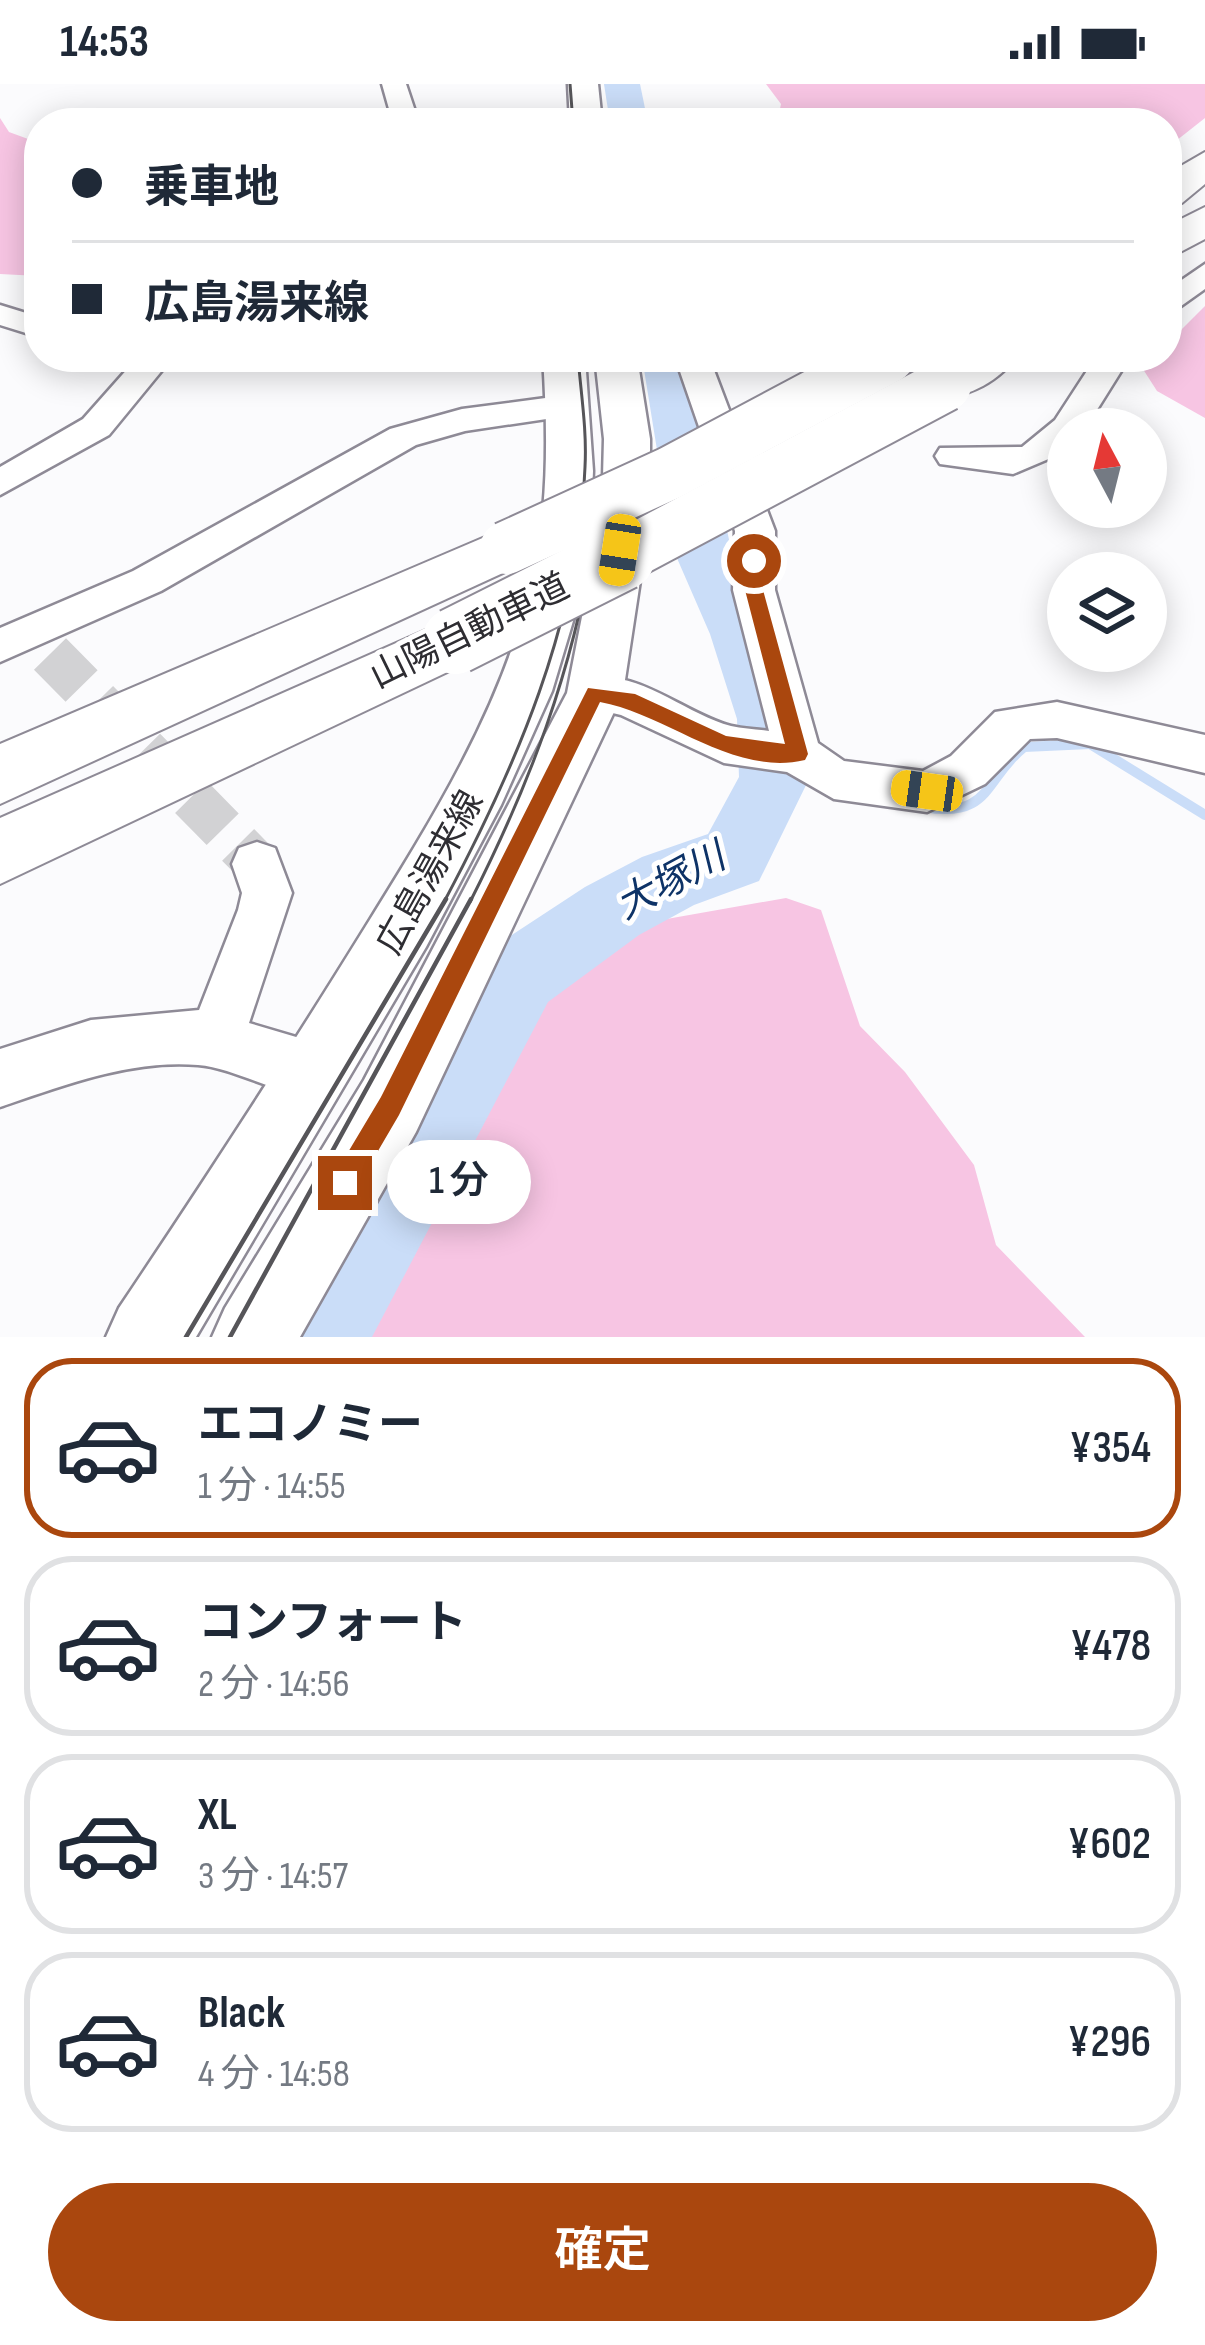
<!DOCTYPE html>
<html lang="ja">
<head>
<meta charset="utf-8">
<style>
  :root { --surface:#fff; --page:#f2f2f3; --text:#1f2937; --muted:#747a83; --line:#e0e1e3; --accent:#aa470e }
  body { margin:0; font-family:"Sofia Sans Condensed","Noto Sans JP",sans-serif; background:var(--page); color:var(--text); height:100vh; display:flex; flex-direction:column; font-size:45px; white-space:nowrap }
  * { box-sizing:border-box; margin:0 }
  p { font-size:39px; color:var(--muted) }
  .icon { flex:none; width:66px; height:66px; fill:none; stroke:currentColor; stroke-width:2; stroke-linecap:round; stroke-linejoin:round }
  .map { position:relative; height:1253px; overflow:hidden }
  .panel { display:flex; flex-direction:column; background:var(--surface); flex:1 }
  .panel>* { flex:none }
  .top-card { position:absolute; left:24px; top:24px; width:1158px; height:264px; border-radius:48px; box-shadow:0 6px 30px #0003; display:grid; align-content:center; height:264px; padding:0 48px; background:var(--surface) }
  .needle { width:78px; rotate:353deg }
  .controls { position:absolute; left:1047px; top:324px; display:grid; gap:24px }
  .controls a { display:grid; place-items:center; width:120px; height:120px; border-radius:50%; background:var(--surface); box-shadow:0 6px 30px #0003; font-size:60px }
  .end { position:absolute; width:54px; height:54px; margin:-27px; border:15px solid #aa470e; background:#fff; box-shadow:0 0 0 6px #fff }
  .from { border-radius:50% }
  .bubble { position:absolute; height:84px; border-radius:42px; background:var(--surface); box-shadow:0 6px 30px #0003; font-size:39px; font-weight:600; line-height:84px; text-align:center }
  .car { position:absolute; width:36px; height:72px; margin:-36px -18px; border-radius:15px; box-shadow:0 0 9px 3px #0007; background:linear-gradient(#f5c518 24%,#345 0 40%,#f5c518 0 76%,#345 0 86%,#f5c518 0) }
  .top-card b { display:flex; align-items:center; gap:42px; height:114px; font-size:45px }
  .top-card b+b { border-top:3px solid var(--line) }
  .top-card i { width:30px; height:30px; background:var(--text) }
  ul { padding:21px 0 0; list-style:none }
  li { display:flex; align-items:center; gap:36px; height:180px; margin:0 24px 18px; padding:0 24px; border:6px solid var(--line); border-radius:48px }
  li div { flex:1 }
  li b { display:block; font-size:45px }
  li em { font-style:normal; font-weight:600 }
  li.current { border-color:var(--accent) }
  li>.icon { width:108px; height:108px; stroke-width:1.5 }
  .action { display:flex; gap:24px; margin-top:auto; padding:24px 48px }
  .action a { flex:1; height:138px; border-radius:72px; background:var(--accent); color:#fff; font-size:48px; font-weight:600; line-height:138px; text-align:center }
  .status { display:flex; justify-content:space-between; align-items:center; height:84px; padding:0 60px; background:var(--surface); direction:ltr }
  .status svg { height:33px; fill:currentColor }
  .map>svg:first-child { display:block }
</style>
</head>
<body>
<div class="status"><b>14:53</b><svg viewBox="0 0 49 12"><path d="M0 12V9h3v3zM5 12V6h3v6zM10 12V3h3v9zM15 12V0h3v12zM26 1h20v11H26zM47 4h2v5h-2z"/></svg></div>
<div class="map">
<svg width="1205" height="1253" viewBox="0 0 1205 1253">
  <rect width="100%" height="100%" fill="#fbfbfd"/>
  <!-- green -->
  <g fill="#f7c5e3">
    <path d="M766 0H1205V34L1167 64V39H777L781 20Z"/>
    <path d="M0 34 9 48 39 59V192L0 190Z"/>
    <path d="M1205 222V334L1157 307 1141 282 1151 273H1167V260Z"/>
    <path d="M786 814 821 826 860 942 905 988 974 1081 996 1161 1085 1253H341L419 1106 570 879 661 836Z"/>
  </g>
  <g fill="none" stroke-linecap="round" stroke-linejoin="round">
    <!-- stream -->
    <g stroke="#caddf8" stroke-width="10">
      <path d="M1090 660 1205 731"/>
      <path d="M924 723C991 735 984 695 1024 663L1090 660"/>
    </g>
    <!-- river -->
    <g fill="#caddf8" fill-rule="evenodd">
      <path d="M604 0H640L648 39H610Z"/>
      <path d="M642 273H690L731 465 772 550 803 635 809 695 759 797 694 821 639 851 548 918 372 1253H272L286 1219 492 864 585 803 642 773 708 750 739 693 737 635 710 550 673 465Z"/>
    </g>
    <!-- minor-tunnel -->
    <path stroke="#d2d2d4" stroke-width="45" stroke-dasharray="45 22" stroke-linecap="butt" d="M50 570 257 780"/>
    <!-- minor casing -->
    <g stroke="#8e8a96" stroke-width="5">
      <g id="minor">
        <path d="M382 0H406L419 39H393Z"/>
        <path d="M655 30 668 38 591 39 604 31Z"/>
        <path d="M1205 180V205L1167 232V206Z"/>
        <path d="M0 221 39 233V253L0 241Z"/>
        <path d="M138 273H173L109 351 0 411V383L83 335Z"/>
        <path d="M675 273H709L775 447V506L818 659 844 677 923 687 951 672 995 628 1057 618 1205 651V689L1057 654 1030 655 985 700 927 728 834 715 787 688 724 679 621 631 579 621 573 609 579 597C633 579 682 629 731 642 743 645 757 645 769 647L733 506 735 447Z"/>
        <path d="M1096 273H1130L1085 345H1068L1065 368 1013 390 940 380 935 372 940 364 1022 363 1055 336Z"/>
        <path d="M568 311 580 314 585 322 580 330 465 347 416 361 161 507 0 578V544L133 487 390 345 462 325Z"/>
        <path d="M257 758 275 764 292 809 249 939 340 966 348 986 340 1006C295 1025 245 985 198 981 132 975 61 1002 0 1023V965L91 936 199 926 238 826 242 809 232 780 239 764Z"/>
      </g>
    </g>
    <!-- major casing -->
    <g stroke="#8e8a96" stroke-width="5">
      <g id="major">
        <path d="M568 0H598L602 39H570Z"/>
        <path d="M543 273H585L593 387 590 456 582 507 552 607 501 721 426 863 196 1253H106L119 1224C202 1100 283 976 361 850 428 742 498 632 529 508 549 431 548 352 543 273Z"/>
        <path d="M595 273H637L650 355V431L623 609 416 1048 300 1253H212L225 1224 364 996 567 609 602 431 604 355Z"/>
      </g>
    </g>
    <!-- highway casing -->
    <g stroke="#8e8a96" stroke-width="4">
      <g id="highway">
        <path d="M1205 68V100L1182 119 1167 122V90Z"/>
        <path d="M1205 123V155L1167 175V142Z"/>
        <path d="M957 273H1016C998 299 958 320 927 312L920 301Z"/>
        <path d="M506 444 527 450 535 464 527 478 0 720V660Z"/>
        <path d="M455 533 477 540 486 557 477 574 0 800V734Z"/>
      </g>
    </g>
    <!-- minor -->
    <use href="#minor" fill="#fff" fill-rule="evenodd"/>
    <!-- major -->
    <use href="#major" fill="#fff" fill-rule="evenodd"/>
    <!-- highway -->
    <use href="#highway" fill="#fff" fill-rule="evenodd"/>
    <!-- tram-far1 -->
    <g stroke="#565559" stroke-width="3">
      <path d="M570 0 573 39"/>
      <path d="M444 818C516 683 579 538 585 383 587 346 581 310 578 273"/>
      <path d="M470 818C529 702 573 587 593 458"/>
    </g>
    <!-- tram -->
    <g stroke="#565559" stroke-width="4.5">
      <path d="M186 1253 446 815"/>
      <path d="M230 1253 471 815"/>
    </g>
    <!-- highway-bridge-far1 casing -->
    <g stroke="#8e8a96" stroke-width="56" stroke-linecap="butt">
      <g id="highway-bridge-far1">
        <path d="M506 464 670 389 888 273"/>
        <path d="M616 476 945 301"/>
      </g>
    </g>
    <!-- highway-bridge casing -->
    <g stroke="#8e8a96" stroke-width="70" stroke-linecap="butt">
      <path id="highway-bridge" d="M455 557 622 473"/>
    </g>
    <!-- highway-bridge-far1 -->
    <use href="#highway-bridge-far1" stroke="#fff" stroke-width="52"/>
    <!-- highway-bridge -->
    <use href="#highway-bridge" stroke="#fff" stroke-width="66"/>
  </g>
  <!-- route -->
  <path fill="#aa470e" d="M754 471 763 477V506L808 670 805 676C733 693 667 630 600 618L399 1031 354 1108H335V1090L381 1013 588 604 635 610 726 652 785 660 745 506 746 477Z"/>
  <g text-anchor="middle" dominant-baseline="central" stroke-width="10" stroke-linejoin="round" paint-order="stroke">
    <!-- street labels -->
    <g font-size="36" fill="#2e2d32" stroke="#fff">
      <text transform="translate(470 548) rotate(-26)">山陽自動車道</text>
      <text transform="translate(431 789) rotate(-61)">広島湯来線</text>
    </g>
    <!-- water labels -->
    <g font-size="39" font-style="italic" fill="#0e3367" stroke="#fff">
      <text transform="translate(671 798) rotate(-28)">大塚川</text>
    </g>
  </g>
</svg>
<div class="controls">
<a><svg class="needle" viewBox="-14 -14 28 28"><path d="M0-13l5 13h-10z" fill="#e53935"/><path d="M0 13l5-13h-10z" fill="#747a83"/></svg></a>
<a><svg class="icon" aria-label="layers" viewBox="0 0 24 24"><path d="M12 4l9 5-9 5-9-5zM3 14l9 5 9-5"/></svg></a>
</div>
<i class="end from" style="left:754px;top:477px"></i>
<i class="end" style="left:345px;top:1099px"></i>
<div class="bubble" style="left:387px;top:1056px;width:144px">1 分</div>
<i class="car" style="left:620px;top:466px;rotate:189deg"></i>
<i class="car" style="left:927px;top:707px;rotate:278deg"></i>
<div class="top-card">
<b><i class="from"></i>乗車地</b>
<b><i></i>広島湯来線</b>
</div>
</div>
<section class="panel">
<ul>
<li class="current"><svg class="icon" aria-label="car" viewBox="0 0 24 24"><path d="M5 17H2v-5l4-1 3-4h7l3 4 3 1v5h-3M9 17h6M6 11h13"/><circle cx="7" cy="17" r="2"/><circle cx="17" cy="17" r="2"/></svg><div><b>エコノミー</b><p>1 分 · 14:55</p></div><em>¥354</em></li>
<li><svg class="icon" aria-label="car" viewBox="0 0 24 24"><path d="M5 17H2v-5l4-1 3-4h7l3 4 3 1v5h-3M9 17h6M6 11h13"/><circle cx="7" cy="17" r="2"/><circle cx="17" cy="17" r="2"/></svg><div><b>コンフォート</b><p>2 分 · 14:56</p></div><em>¥478</em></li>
<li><svg class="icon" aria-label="car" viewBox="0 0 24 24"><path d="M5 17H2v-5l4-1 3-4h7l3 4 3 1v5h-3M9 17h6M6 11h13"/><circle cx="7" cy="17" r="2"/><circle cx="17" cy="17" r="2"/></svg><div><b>XL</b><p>3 分 · 14:57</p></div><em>¥602</em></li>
<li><svg class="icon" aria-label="car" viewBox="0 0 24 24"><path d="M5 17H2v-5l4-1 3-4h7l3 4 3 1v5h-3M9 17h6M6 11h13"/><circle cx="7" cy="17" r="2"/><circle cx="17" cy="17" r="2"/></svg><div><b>Black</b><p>4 分 · 14:58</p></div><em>¥296</em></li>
</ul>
<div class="action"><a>確定</a></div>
</section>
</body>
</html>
